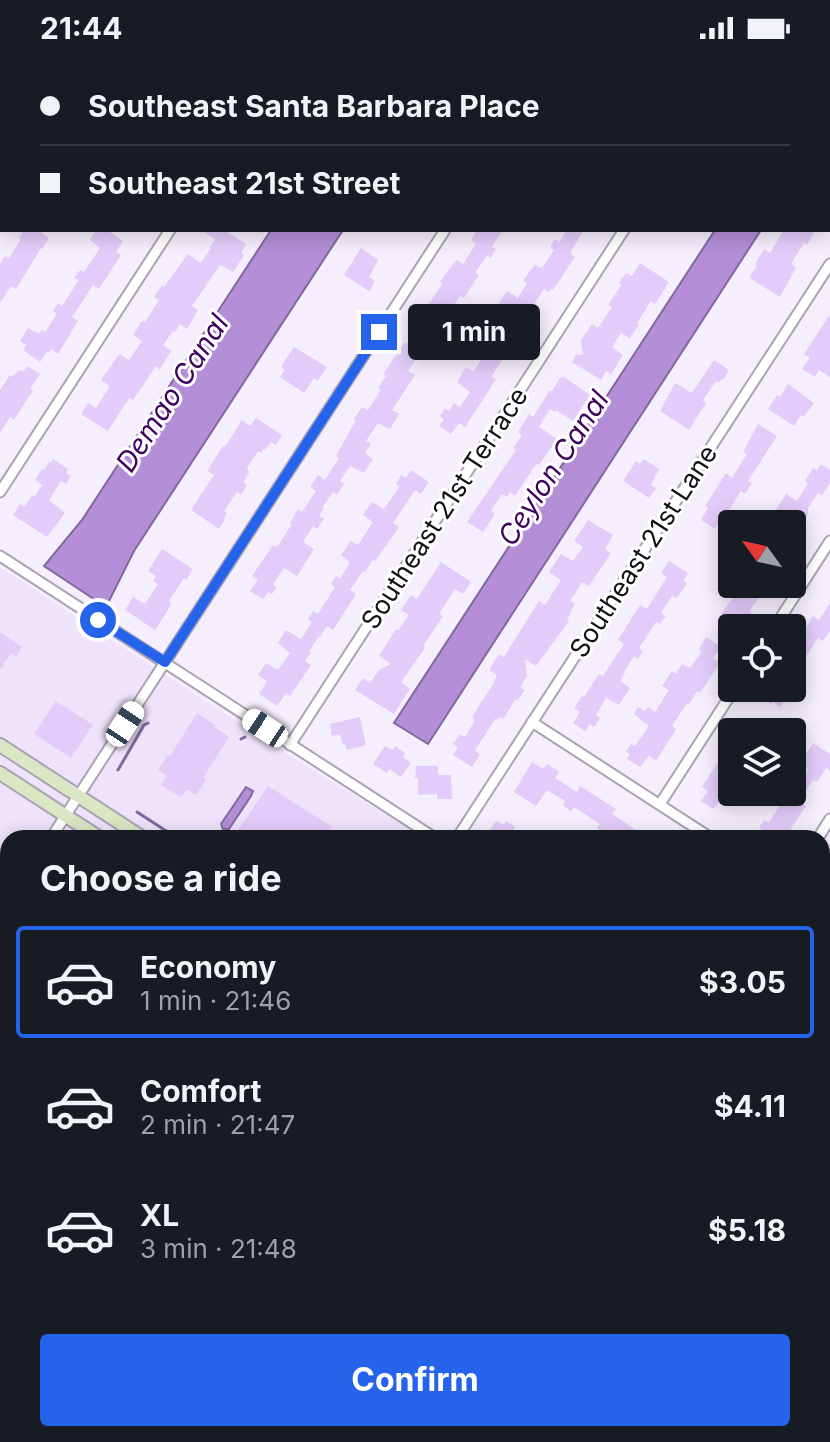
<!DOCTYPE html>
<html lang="en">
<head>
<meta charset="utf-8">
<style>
  :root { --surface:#171b24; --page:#242831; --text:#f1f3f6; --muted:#9ea1a6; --line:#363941; --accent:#2563eb }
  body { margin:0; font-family:Inter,sans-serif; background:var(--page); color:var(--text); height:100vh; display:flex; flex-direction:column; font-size:30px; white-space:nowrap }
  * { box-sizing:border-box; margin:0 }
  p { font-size:26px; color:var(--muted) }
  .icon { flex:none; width:44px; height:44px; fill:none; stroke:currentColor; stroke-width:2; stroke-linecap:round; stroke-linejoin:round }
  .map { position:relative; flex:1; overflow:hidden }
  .sheet { position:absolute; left:0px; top:774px; width:830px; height:612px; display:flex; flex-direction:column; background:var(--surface); border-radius:24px 24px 0 0; box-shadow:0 4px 20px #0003 }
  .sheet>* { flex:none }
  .hud { position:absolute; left:0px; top:0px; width:830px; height:176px; box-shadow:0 4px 20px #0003; display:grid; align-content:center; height:176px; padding:0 40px; background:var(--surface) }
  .needle { width:52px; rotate:303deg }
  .controls { position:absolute; left:718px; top:454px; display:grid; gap:16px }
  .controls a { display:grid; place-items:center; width:88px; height:88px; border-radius:8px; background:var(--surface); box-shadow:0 4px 20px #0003; font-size:40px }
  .end { position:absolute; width:36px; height:36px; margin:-18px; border:10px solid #2563eb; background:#fff; box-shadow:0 0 0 4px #fff }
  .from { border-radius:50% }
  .bubble { position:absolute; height:56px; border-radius:8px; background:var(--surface); box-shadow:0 4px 20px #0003; font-size:26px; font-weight:700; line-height:56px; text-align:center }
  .car { position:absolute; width:24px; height:48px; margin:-24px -12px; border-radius:10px; box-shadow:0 0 6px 2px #0007; background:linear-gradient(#fff 24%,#345 0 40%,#fff 0 76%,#345 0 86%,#fff 0) }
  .hud b { display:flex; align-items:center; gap:28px; height:76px; font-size:30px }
  .hud b+b { border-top:2px solid var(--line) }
  .hud i { width:20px; height:20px; background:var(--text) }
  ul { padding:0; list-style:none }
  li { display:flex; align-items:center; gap:24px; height:112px; margin:0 16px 12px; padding:0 24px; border:4px solid transparent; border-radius:8px }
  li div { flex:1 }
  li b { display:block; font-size:30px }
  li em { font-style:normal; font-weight:700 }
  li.active { border-color:var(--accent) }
  li>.icon { width:72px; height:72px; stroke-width:1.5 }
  h2 { padding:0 40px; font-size:36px; line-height:96px }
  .action { display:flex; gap:16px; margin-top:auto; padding:16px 40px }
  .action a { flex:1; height:92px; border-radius:8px; background:var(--accent); color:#fff; font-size:32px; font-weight:700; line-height:92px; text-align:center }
  .status { display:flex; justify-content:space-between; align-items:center; height:56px; padding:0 40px; background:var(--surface); direction:ltr }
  .status svg { height:22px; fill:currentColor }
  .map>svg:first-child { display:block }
</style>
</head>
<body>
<div class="status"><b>21:44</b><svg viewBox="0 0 49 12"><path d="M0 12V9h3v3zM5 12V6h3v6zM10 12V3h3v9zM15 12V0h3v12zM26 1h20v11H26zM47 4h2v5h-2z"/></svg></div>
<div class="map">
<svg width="830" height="1386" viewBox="0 0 830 1386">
  <rect width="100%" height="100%" fill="#f5eefd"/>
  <!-- built -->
  <g fill="#efe3fc">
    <path d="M0 511 262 682 423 782H8V861L0 856Z"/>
    <path d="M822 1045 830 1050V1217L822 1212Z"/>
    <path d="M822 1271 830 1276V1386H455L460 1378H822Z"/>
  </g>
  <!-- water -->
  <g fill="#b48ed7" stroke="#83689d" stroke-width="2">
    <path d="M271 174H343L134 495 106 551 44 510 82 464Z"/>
    <path d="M715 174H761L428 688 394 667Z"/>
    <path d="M246 731 253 735 251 740 229 773H223L221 768Z"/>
    <path d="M8 1279V1352L0 1365V1291Z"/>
  </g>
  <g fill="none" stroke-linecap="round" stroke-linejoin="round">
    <!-- stream -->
    <g stroke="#83689d" stroke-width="3">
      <path d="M241 683 245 681"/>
      <path d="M118 714 144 669 148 667"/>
      <path d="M137 756 177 782"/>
      <path d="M196 782 198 778"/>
    </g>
  </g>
  <!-- building -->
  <g fill="#e3ccfa">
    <path d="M24 174H37L49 182 42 193 41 192 16 233 11 230 0 247V208L5 200 9 202 21 183 19 182Z"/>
    <path d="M96 174H107L123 185 116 196 121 199 99 233 93 229 86 240 72 261 78 265 58 298 51 293 49 297 47 295 40 306 23 294 26 289 20 285 28 272 39 278 42 274 45 276 57 258 53 255 58 247 62 250 79 224 74 222 80 214 84 216 100 192 90 184Z"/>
    <path d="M201 174H224L246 188 241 197 244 199 233 216 220 209 192 250 198 254 187 273 180 268 175 276 173 275 163 289 171 295 160 313 156 310 133 344 129 342 108 375 81 358 88 347 96 352 110 330 101 324 118 300 120 298 129 304 142 285 133 279 142 265 145 266 159 244 154 241 162 229 164 231 188 198 201 207 211 192H209L215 183Z"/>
    <path d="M477 174H503L492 191 496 193 491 202 487 199 475 217 479 219 464 242 460 240 448 258 452 261 447 269 443 267 439 274 436 273 426 289 430 292 424 302 419 299 408 315 415 319 392 354 399 358 390 373 378 367 366 385 371 388 365 397 373 403 364 417 350 410 340 425 344 428 337 439 333 436 323 451 324 452 319 460 324 463 317 473 313 470 303 486 314 493 297 520 284 512 273 528 277 531 272 538 268 536 263 543 250 535 258 524 252 520 273 489 276 491 279 488 292 468 290 467 298 453 302 456 316 435 310 431 318 419 325 424 339 402 336 400 356 364 354 363 362 351 368 354 381 334 378 332 386 320 383 318 405 286 407 288 415 275 419 277 432 255 427 251 442 228 440 226 456 204 463 208 476 188 471 184Z"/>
    <path d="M567 174H584L570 197 575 201 553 234 551 233 549 236 544 233 532 251 536 254 525 270 529 273 522 282 520 281 506 303 504 301 491 321 496 323 465 371 459 367 451 378 439 370 444 363 440 360 445 352 449 355 454 347 460 351 470 336 457 326 466 311 473 316 486 297 482 294 489 283 493 286 503 270 492 263 500 251 498 249 507 235 518 242 527 227 523 225 530 215 535 209 542 212 554 194 550 191 555 183 559 186Z"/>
    <path d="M784 174H809L814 177 807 189 804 187 791 208 796 212 780 241 751 223 750 220 757 210 755 208 764 193 770 197Z"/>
    <path d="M361 192 378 204 369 221 375 225 369 235 344 219Z"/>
    <path d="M640 207 669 226 655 248 651 245 637 267 639 268 630 282 621 277 612 291 623 299 611 318 606 315 601 324 572 306 576 299 583 298 581 285 592 268 598 272 612 251 608 249 622 228 619 227 626 217 632 220Z"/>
    <path d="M830 258V321L819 314 815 321 802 313 810 302 804 298Z"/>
    <path d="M294 291 327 311 317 325 314 322 304 337 280 321 285 314 281 311Z"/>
    <path d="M714 304 729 314 723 324 721 323 719 327 716 325 703 344 706 347 689 374 660 355 675 327 692 337Z"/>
    <path d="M27 310 40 318 30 333 33 334 14 364 10 361 0 377V334L10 319 12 320 20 314 24 315Z"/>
    <path d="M564 321 590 339 573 365 556 354 555 356 550 353 539 371 557 383 539 409 536 408 515 440 510 436 507 441 502 438 491 455 495 458 483 476 467 466 516 394 513 392 522 379 518 376 529 358 533 361 550 334 552 335 560 322Z"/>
    <path d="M788 328 814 347 804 361 801 359 794 370 768 353 777 339 780 341Z"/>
    <path d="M256 362 282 379 276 389 271 386 265 394 263 393 261 397 258 395 247 412 249 417 243 426 247 429 241 439 237 436 224 455 227 457 224 462 225 463 219 473 191 454 214 419 207 415 223 390 225 391 242 364 250 370Z"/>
    <path d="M758 368 777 380 748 425 752 427 745 438 741 435 729 454 731 455 730 457 736 461 728 474 717 469 715 473 701 464 708 452 705 450 726 417 732 422 747 398 743 396Z"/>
    <path d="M53 403 68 413 66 417 71 420 66 428 61 425 49 444 65 457 47 481 13 459 20 448 24 451 31 441 36 439 42 429 35 424 42 413 44 414 49 406 51 407Z"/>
    <path d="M644 403 659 413 651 429 656 432 649 442 623 425 636 405 640 408Z"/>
    <path d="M821 408 830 414V427L822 439 818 437 808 452V458L802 467 806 470 792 490V468H782L771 461 786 438 797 445 808 427 805 425 813 412 817 414Z"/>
    <path d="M411 414 429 426 421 438 415 434 393 467 399 471 375 505 373 504 365 516 363 515 350 534 356 538 333 574 327 570 320 581 319 580 309 595 311 596 305 605 311 609 290 640 286 637 277 650 259 638 267 625 258 619 266 607 278 614 290 597 278 587 286 574 301 583 312 566 308 563 313 555 318 558 335 531 331 528 336 520 340 523 350 506 341 499 351 485 358 489 373 466 363 459 372 446 384 453 400 430 396 428 401 419 406 422Z"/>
    <path d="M588 464 613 479 605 493 611 497 589 530 582 526 570 545 575 548 567 564 569 565 536 610 525 603 527 620 520 631 525 634 518 644 516 643 503 663 500 661 498 664 496 662 475 694 480 698 472 711 453 699 458 691 453 688 460 678 465 681 475 664 472 661 493 628 497 619 489 614 499 598 504 601 539 545 545 549 561 524 549 516 561 498 573 505 583 491 574 485Z"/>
    <path d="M162 493 193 513 186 524 184 522 169 545 171 547 168 554 155 574 125 554 133 541 145 548 158 528 153 525 156 520 148 515Z"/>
    <path d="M669 505 688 517 683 525 687 527 677 542 672 540 661 557 666 560 660 568 656 566 639 592 643 595 638 603 634 600 624 616 625 617 620 625 630 632 619 649 606 642 596 659 600 662 594 671 590 668 585 675 573 667 580 656 574 652 582 640 584 641 599 618 603 620 624 588 618 584 640 549 647 553 660 532 667 521 661 517Z"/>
    <path d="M441 506 471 526 463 538 455 533 439 558 443 560 423 590 425 592 401 626 410 633 394 658 355 634 363 622 370 627 379 614 391 608 379 600 396 573 398 575 409 559 401 554 411 539 417 543Z"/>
    <path d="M742 528H767L750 555 752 557 745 567 739 563 732 574 717 564Z"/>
    <path d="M830 547V575L823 585 818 582 792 622V593L813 560 819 564Z"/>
    <path d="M0 576 22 591 16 601 11 597 0 614Z"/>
    <path d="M706 581 721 591 713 602 720 607 700 637 697 635 689 648 687 647 672 670 676 673 656 705 649 700 640 711 627 703 630 698 626 696 631 688 635 690 649 670 634 658 638 651 645 655 648 651 655 656 669 634 662 630 672 615 676 618 682 608 690 612 702 595 699 593Z"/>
    <path d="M767 632H793L780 651 773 646 772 648 761 642Z"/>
    <path d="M56 645 93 669 71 702 34 678Z"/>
    <path d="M197 657 215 669 214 671 229 681 203 722 206 724 196 739 187 733 181 741 161 729 167 720 158 714 168 699 170 700Z"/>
    <path d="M360 661 366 689 347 694 345 688 343 689 340 678 332 680 330 668Z"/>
    <path d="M813 687 830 698V715L826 712 817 726 813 724 804 738 806 739 801 747 806 750 785 782H759L763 775 759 772 764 764 769 767 781 748 779 747 782 742 773 736H792V724L798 728 808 713 792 702V699L797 691 806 698Z"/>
    <path d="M385 690 393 694 395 690 405 697 403 701 411 707 401 721 389 713 387 717 373 708Z"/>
    <path d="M725 695 732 699V725L723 738 728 741 723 748 719 746 714 753 701 745 708 735 702 731Z"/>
    <path d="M532 706 543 713 547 708 559 716 555 722 577 736 580 730 616 753 612 758 648 782H622L608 773 605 777 597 772 600 768 574 751 571 755 563 749 565 745 547 734 536 750 514 736Z"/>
    <path d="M416 710H438V719H451L452 743H437V738L418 739V722H415Z"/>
    <path d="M268 730 332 771 325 782H233Z"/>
    <path d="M496 765 504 769 506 765 515 771 512 775 523 782H496L488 777Z"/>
  </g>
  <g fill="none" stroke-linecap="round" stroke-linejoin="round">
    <!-- lane casing -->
    <g stroke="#aaa2b3" stroke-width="8">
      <g id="lane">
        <path d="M480 1378 492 1386"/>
        <path d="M792 1386 802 1383 816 1386"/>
        <path d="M822 1386 830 1376"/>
      </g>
    </g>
    <!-- street casing -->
    <g stroke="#aaa2b3" stroke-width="13">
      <g id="street">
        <path d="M101 2 102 0"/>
        <path d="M281 2 282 0"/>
        <path d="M557 2 558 0"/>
        <path d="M736 2 738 0"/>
        <path d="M0 158 2 155"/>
        <path d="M0 436 170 174"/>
        <path d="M0 500 435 782"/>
        <path d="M774 572 830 485"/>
        <path d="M532 666 711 782"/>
        <path d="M290 689 624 174"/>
        <path d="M660 748 735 632"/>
        <path d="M51 782 445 174"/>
        <path d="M457 782 830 208"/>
        <path d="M818 782 830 763"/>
        <path d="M822 854 830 859"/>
        <path d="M0 860 8 848"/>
        <path d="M0 913 8 918"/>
        <path d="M822 1038 830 1044"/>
        <path d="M0 1099 8 1104"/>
        <path d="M0 1148 8 1135"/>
        <path d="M429 1378 442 1386"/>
        <path d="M80 1386 85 1378"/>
        <path d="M264 1386 270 1378"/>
        <path d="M450 1386 456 1378"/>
      </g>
    </g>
    <!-- secondary casing -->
    <g stroke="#aaa2b3" stroke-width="16">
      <g id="secondary">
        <path d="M0 689 143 782"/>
        <path d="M0 717 100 782"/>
        <path d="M822 1223 830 1228"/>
        <path d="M822 1252 830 1257"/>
      </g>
    </g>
    <!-- path -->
    <g stroke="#aaa4b0" stroke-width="2" stroke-dasharray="6 6" stroke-linecap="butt">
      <path d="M822 1076 823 1075"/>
      <path d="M822 1192 830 1180"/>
    </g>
    <!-- lane -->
    <use href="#lane" stroke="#fff" stroke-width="4"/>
    <!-- street -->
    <use href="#street" stroke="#fff" stroke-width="9"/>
    <!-- secondary -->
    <use href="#secondary" stroke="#d9e7c4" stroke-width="12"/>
  </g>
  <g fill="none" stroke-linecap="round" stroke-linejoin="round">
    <!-- route -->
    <path stroke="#2563eb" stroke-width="10" d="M98 564 165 606 379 276"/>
  </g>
  <g text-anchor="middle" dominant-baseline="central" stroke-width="6" stroke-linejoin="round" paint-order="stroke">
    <!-- street labels -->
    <g font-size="26" fill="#120f15" stroke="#fff">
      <text transform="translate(444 452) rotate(-57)">Southeast 21st Terrace</text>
      <text transform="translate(643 495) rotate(-57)">Southeast 21st Lane</text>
    </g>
    <!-- water labels -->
    <g font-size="28" font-style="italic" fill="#3c025d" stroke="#fff">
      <text transform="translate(172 337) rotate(-57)">Demao Canal</text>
      <text transform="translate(553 412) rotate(-57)">Ceylon Canal</text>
    </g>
  </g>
</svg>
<div class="controls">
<a><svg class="needle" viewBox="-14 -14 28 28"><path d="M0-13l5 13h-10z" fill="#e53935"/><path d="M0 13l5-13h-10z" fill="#9ea1a6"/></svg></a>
<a><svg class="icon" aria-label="locate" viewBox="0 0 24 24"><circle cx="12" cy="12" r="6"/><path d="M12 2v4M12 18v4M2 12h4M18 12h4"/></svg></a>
<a><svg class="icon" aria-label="layers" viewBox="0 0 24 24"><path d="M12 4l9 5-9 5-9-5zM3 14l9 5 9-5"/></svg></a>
</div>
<i class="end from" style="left:98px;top:564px"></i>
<i class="end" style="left:379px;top:276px"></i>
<div class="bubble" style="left:408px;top:248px;width:132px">1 min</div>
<i class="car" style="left:125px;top:668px;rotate:33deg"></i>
<i class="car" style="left:265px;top:672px;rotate:303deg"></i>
<div class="hud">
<b><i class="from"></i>Southeast Santa Barbara Place</b>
<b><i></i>Southeast 21st Street</b>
</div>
<section class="sheet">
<h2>Choose a ride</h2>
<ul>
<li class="active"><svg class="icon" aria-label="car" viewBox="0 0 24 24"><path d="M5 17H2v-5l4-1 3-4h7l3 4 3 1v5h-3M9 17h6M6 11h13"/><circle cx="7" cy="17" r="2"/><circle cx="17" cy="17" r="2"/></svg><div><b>Economy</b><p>1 min · 21:46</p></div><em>$3.05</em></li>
<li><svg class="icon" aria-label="car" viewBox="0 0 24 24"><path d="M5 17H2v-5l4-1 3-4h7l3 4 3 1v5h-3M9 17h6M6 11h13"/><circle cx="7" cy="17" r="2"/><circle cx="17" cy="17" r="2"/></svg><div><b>Comfort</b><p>2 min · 21:47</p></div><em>$4.11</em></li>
<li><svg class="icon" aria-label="car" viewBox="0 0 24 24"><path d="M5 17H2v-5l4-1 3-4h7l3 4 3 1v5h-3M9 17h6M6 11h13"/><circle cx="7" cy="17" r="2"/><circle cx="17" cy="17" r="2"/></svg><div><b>XL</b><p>3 min · 21:48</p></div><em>$5.18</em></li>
</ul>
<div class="action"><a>Confirm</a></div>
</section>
</div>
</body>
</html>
